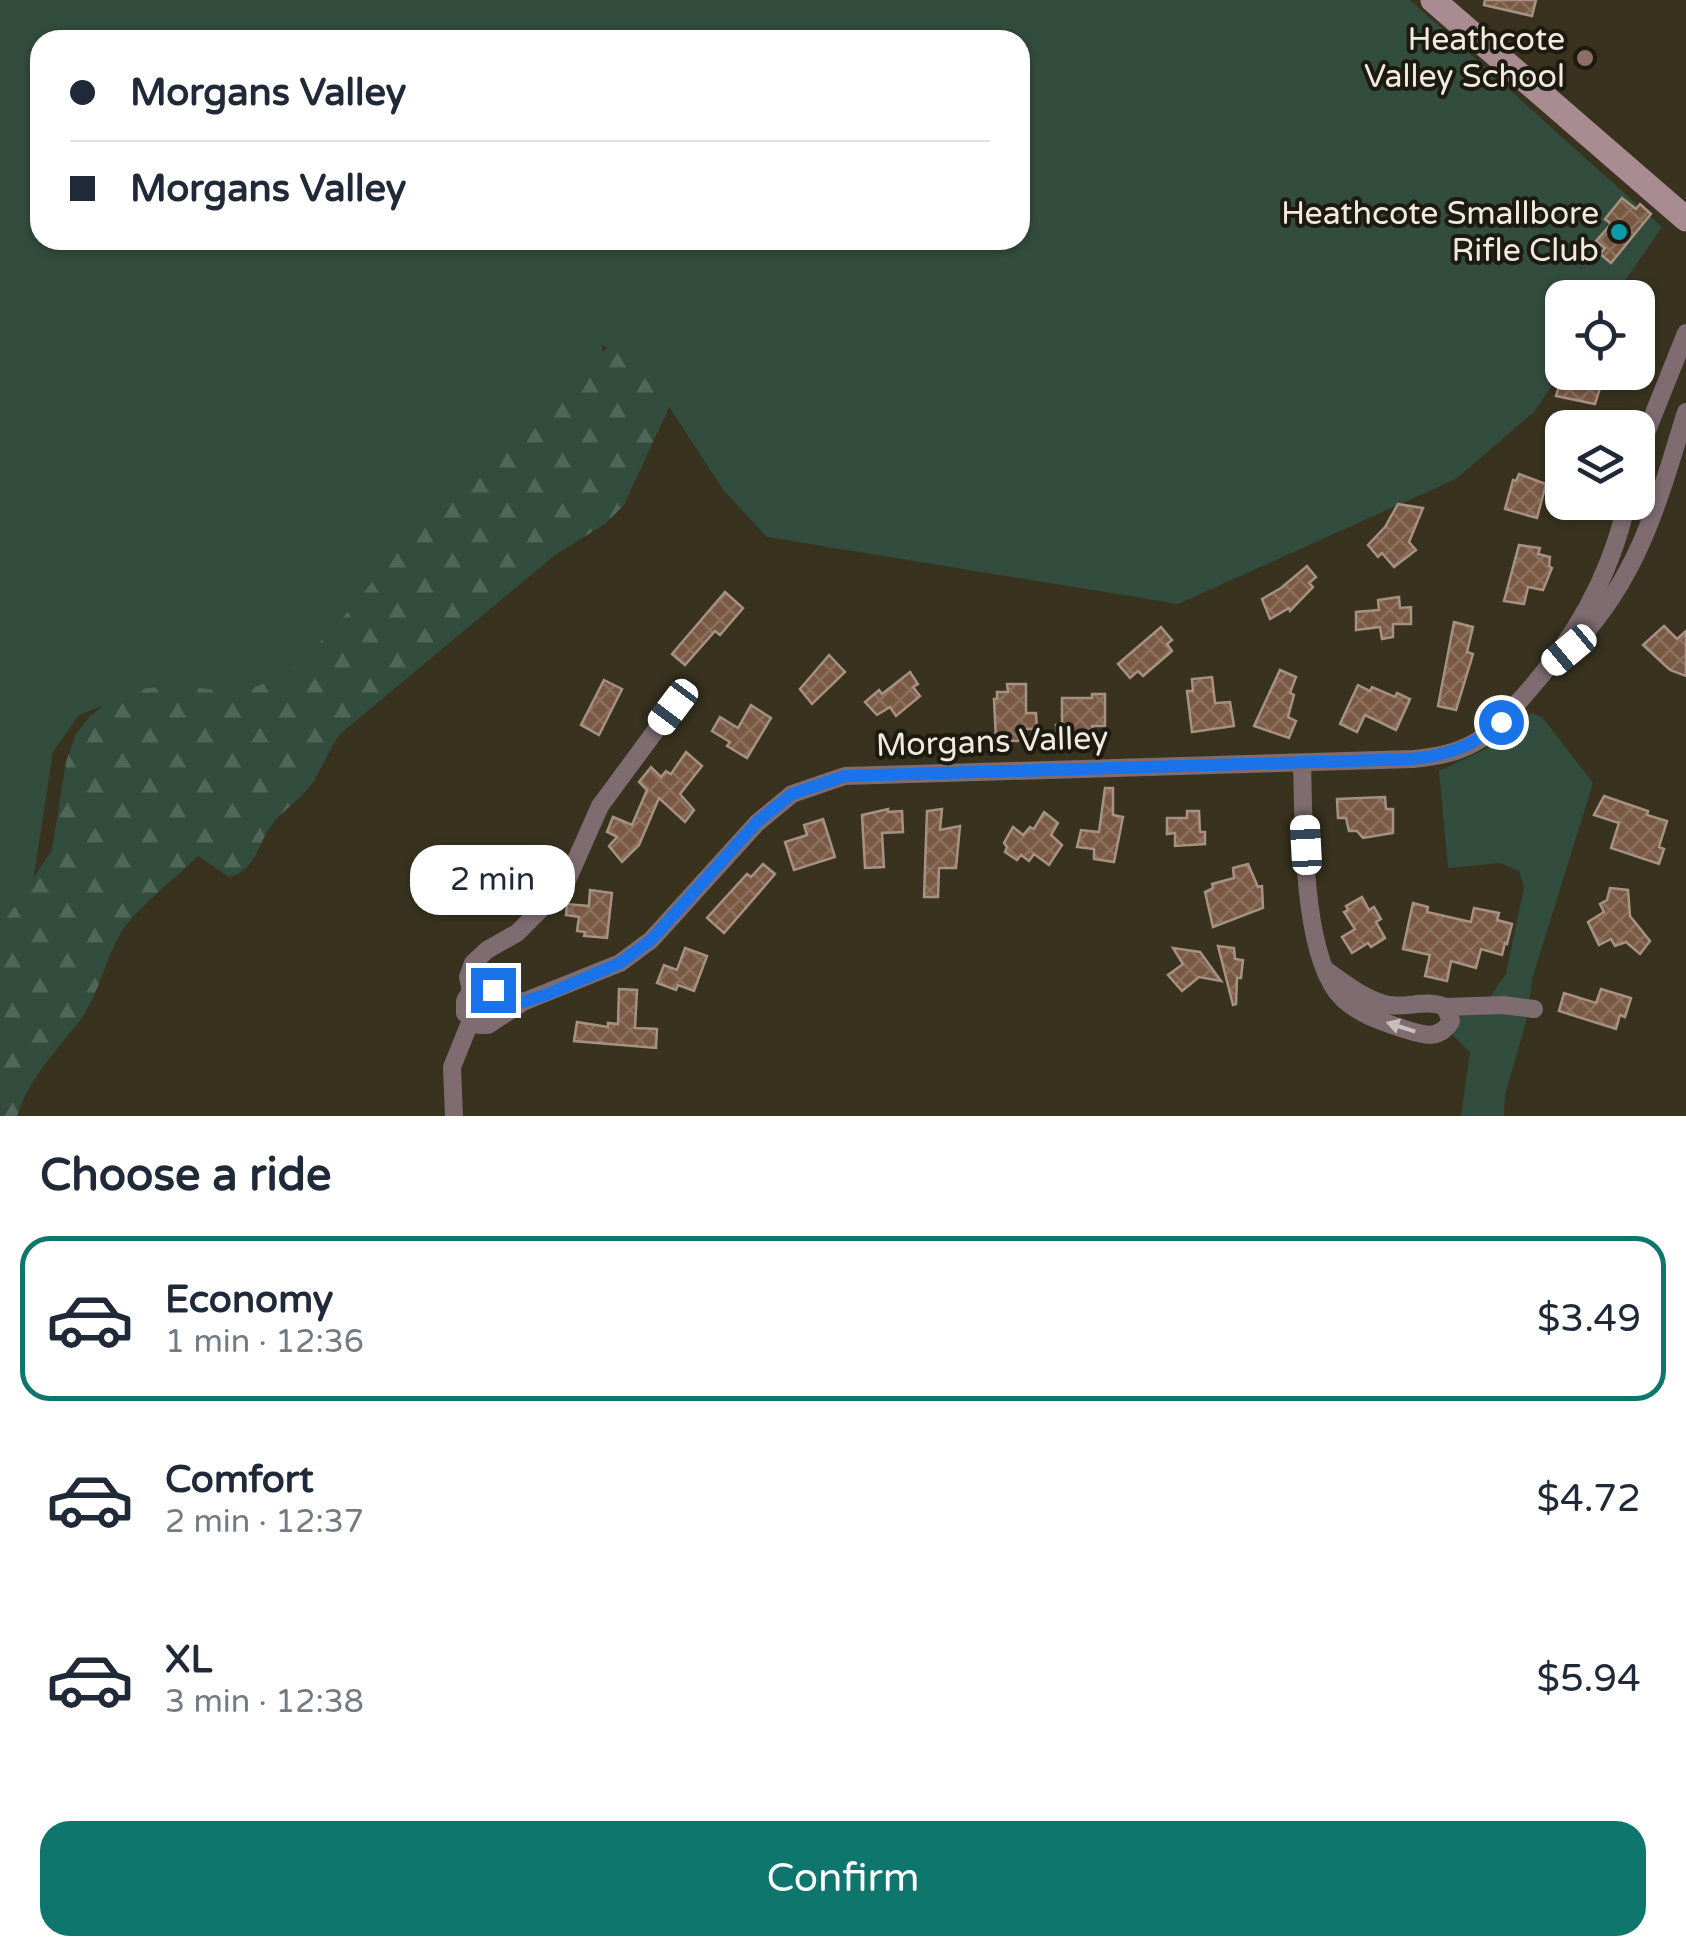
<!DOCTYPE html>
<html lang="en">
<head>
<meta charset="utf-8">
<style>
  :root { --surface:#fff; --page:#f6f6f7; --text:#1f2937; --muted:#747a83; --line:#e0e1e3; --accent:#0f766e }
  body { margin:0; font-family:"Varela Round",sans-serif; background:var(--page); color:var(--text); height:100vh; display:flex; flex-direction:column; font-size:38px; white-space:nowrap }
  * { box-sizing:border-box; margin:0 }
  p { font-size:32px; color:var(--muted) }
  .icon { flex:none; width:55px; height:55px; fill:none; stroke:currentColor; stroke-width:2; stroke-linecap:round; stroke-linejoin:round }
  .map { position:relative; height:1116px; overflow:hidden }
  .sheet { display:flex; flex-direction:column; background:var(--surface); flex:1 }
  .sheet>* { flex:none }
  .guide { position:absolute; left:30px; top:30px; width:1000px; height:220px; border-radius:30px; box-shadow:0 2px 8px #0004; display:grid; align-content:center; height:220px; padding:0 40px; background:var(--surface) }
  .buttons { position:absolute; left:1545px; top:280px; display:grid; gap:20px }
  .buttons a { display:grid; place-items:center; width:110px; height:110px; border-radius:20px; background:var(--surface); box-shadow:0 2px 8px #0004; font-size:50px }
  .end { position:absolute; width:45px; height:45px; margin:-22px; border:12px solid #1a73e8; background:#fff; box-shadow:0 0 0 5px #fff }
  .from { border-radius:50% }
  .bubble { position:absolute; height:70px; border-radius:30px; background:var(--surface); box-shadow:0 2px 8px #0004; font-size:32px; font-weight:600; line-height:70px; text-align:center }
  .car { position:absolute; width:30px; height:60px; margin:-30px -15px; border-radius:12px; box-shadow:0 0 8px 2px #0007; background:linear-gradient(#fff 24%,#345 0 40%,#fff 0 76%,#345 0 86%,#fff 0) }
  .guide b { display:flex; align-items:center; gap:35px; height:95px; font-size:38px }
  .guide b+b { border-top:2px solid var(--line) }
  .guide i { width:25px; height:25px; background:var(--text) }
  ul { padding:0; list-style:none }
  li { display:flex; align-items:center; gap:30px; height:165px; margin:0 20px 15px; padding:0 20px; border:5px solid transparent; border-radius:30px }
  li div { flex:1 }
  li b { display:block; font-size:38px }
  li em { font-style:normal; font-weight:600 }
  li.active { border-color:var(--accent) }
  li>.icon { width:90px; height:90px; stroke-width:1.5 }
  h2 { padding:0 40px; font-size:45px; line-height:120px }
  .action { display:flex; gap:20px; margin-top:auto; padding:20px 40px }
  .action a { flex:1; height:115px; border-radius:30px; background:var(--accent); color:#fff; font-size:40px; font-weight:600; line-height:115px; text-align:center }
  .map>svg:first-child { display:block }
</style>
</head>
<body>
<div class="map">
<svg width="1686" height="1116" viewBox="0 0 1686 1116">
  <defs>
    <pattern id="forest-firs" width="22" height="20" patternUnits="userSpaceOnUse" patternTransform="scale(2.5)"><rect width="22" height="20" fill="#324c3d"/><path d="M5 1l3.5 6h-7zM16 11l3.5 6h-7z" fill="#506659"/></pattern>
    <pattern id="building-cross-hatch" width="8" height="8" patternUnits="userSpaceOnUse" patternTransform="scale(2.5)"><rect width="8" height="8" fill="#795944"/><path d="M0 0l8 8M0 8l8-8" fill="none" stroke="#8c715f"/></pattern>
  </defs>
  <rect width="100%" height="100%" fill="#38321f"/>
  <!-- green -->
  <g fill="#324c3d" fill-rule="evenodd">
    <path d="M0 0H1410L1662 227 1614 297 1562 298V371L1534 412 1456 479 1178 604 767 537 724 491 649 376 603 345 600 364 300 699 125 697 79 715 53 752 32 888 0 936ZM40 40H1020V240H40Z"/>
    <path d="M1533 713 1543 718 1593 783 1533 976 1526 1022 1505 1095 1504 1116H1461L1470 1053 1451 1033 1455 1010 1489 998 1506 974 1524 887 1519 871 1500 863 1448 868 1439 771 1490 747 1525 716Z"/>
  </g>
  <!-- forest -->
  <path fill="url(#forest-firs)" d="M608 347 652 373 671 403 624 505 605 524 555 555 340 734C329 750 322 768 312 783 302 799 284 809 273 823 257 843 257 870 229 877L198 856C175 879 144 901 125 927 105 955 101 991 81 1019 56 1052 30 1076 17 1116H0V928L52 850 66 762 76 734 89 717 113 698 148 688 183 686 224 691 258 686 289 673 336 626 462 473 527 429 589 363Z"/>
  <!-- building -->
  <g fill="url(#building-cross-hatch)" stroke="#a69183" stroke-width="2.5">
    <path d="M1485 0H1536L1532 16 1484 5Z"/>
    <path d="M1622 198 1636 209 1640 204 1651 214 1611 263 1600 254 1605 248 1596 241 1611 224 1605 219Z"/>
    <path d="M1563 372H1605L1595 404 1556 396Z"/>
    <path d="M1519 474 1546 484 1537 518 1505 509 1513 480 1516 481Z"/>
    <path d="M1398 504 1423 508 1409 542 1416 550 1394 567 1382 553 1378 557 1368 545 1385 527Z"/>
    <path d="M1519 545 1540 548 1538 554 1550 557 1549 566 1552 568 1543 590 1528 587 1524 604 1504 601Z"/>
    <path d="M1307 566 1316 577 1309 583 1313 587 1290 611 1289 608 1270 619 1262 599 1281 588Z"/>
    <path d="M725 592 743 608 720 635 715 631 685 665 672 654Z"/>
    <path d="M1399 597 1400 608 1411 607V624H1393V637L1382 639 1380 627 1356 630V612L1379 610 1378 600Z"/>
    <path d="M1454 622 1473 627 1467 652 1473 654 1456 710 1438 706Z"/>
    <path d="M1664 626 1677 639 1686 631V676L1670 670 1643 645Z"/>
    <path d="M1161 627 1172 640 1167 644 1172 651 1143 676 1138 671 1130 678 1118 664Z"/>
    <path d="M829 655 845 672 812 704 800 689Z"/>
    <path d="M1280 670 1296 677 1290 693 1294 695 1288 717 1296 721 1289 738 1254 726Z"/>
    <path d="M910 672 918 684 913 687 920 696 896 716 890 707 877 715 865 702 879 690 882 694Z"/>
    <path d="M1212 677 1215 703 1230 702 1234 726 1192 732 1187 691H1193L1192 679Z"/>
    <path d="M604 680 622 689 599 735 581 725Z"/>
    <path d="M1007 684H1026V713H1036L1037 729H1022V738L1018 741 996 740 994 699H997V692H1008Z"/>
    <path d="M1358 685 1370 691 1372 687 1395 697 1397 693 1410 699 1396 730 1365 715 1357 732 1340 724Z"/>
    <path d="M1092 694H1105V726H1092L1093 732H1078V743L1057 744 1056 725H1062V698H1092Z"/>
    <path d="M751 705 771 718 747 758 727 746 730 742 712 731 720 717 738 728Z"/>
    <path d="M686 752 702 766 680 794 694 810 685 822 659 798 639 845 622 862 609 846 617 837 607 832 613 817 632 825 647 790 639 782 651 767 661 777 666 771 671 774Z"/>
    <path d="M1105 788H1113V815L1123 817 1114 862 1094 859V849L1077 847 1081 830 1099 832Z"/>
    <path d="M1604 796 1648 811 1647 815 1667 821 1659 847 1664 849 1659 864 1611 848 1619 823 1594 815Z"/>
    <path d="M1385 797 1386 809H1393V833L1363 838 1357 831H1349L1346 818H1338L1337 799Z"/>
    <path d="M888 809V812L902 811 903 832 882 833 884 867 865 868 862 815Z"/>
    <path d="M942 809 940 830 960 826 956 868H939L938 897H924L927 811Z"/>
    <path d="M1187 811H1199L1200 832H1205V844L1175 846V833L1167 834V818H1187Z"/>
    <path d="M1044 812 1058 823 1051 835 1062 845 1049 865 1034 854 1029 861 1021 855 1017 860 1005 852 1007 847 1004 843 1013 827 1023 835 1030 827 1034 829Z"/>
    <path d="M823 819 835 857 794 870 785 842 807 835 804 825Z"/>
    <path d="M763 864 775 874 724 933 707 918 747 874 751 877Z"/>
    <path d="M1248 864 1258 887 1262 886 1263 908 1213 927 1205 892 1213 888 1212 884 1234 878 1233 868Z"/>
    <path d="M503 875 535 889 530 900 513 893 511 898 496 891Z"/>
    <path d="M1610 888 1628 890 1630 916 1650 941 1640 954 1626 942 1615 946 1611 939 1599 945 1588 922 1604 912 1600 904 1607 900Z"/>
    <path d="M590 890 612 893 607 938 584 936 585 932 577 931 579 917 566 915 567 904 589 906Z"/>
    <path d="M1362 897 1369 910 1374 907 1381 919 1376 922 1385 938 1371 947 1368 943 1352 953 1342 937 1355 929 1344 912 1348 910 1346 906Z"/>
    <path d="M1413 903 1428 907 1427 912 1471 922 1474 908 1499 913 1497 920 1512 924 1507 944 1505 943 1502 955 1481 949 1476 968 1451 961 1447 981 1425 976 1430 955 1403 949Z"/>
    <path d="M1218 946 1234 948 1235 959 1243 960 1241 978H1237L1236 1004 1233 1005Z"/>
    <path d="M685 948 707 956 694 991 678 985 676 990 657 983 664 965 677 970Z"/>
    <path d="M1173 948 1200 952 1221 981 1199 977 1182 991 1168 975 1183 964Z"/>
    <path d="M619 989 637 990 635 1028 657 1029 656 1048 574 1041 577 1022 608 1027V1023L618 1024Z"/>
    <path d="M1601 989 1631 998 1625 1017 1620 1015 1616 1029 1559 1011 1564 993 1596 1003Z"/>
  </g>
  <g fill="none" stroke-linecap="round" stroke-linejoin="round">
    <!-- street -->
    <g stroke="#7e6c70" stroke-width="18">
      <path d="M1638 453 1686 333"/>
      <path d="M1577 642C1640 574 1659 499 1686 412"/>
      <path d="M1302 764C1304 821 1301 957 1342 998 1358 1014 1383 1022 1404 1029 1423 1035 1439 1041 1451 1021L1445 1007C1427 999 1408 1008 1389 1005 1365 1000 1346 984 1326 970"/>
      <path d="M471 991 468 977 473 963 487 950 517 933 565 885 600 806 673 707"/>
      <path d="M523 1002 493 990 471 991 465 1001V1013L479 1025H488L523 1002 620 963 651 940 757 823 792 794 845 776 1413 759C1433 757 1453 754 1472 744 1493 733 1507 714 1523 697 1574 640 1610 578 1627 502"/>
      <path d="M1445 1007 1503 1005 1534 1009"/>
      <path d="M454 1116 452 1067 471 1020"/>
    </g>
    <!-- secondary -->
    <path stroke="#a98c92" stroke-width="25" d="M1433 0 1686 219"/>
  </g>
  <!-- one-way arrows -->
  <defs><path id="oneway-solid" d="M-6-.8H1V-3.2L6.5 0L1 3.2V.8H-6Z" transform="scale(2.5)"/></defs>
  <use fill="#c7bfb9" href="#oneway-solid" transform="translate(1401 1027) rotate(-162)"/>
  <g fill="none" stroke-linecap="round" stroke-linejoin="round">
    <!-- route -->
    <path stroke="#1a73e8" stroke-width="12" d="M493 990 523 1002 548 994 620 963 651 940 757 822 792 794 845 776 1412 759C1448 755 1474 746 1501 722"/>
  </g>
  <!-- markers -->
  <circle fill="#8d6e63" stroke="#1d1a11" stroke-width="4" cx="1585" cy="58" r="10"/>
  <circle fill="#0f9aa8" stroke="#1d1a11" stroke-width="4" cx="1619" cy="232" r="10"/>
  <g text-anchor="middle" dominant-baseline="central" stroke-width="8" stroke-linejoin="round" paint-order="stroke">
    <!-- poi labels -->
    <g font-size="32" fill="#efebe0" stroke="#1d1a11" text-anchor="end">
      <text x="1565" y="40">Heathcote<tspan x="1565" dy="37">Valley School</tspan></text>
      <text x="1599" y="214">Heathcote Smallbore<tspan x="1599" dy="37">Rifle Club</tspan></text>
    </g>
    <!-- street labels -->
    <g font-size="32" fill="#efebe0" stroke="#1d1a11">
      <text transform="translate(992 742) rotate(-2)">Morgans Valley</text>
    </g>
  </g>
</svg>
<div class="buttons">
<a><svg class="icon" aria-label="locate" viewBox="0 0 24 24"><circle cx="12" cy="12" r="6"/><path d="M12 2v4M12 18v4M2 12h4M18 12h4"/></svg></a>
<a><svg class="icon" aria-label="layers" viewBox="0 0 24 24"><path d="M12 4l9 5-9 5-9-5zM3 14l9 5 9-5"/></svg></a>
</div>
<i class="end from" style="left:1501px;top:722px"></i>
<i class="end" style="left:493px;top:990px"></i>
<div class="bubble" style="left:410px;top:845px;width:165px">2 min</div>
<i class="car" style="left:1569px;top:650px;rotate:230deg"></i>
<i class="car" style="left:673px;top:707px;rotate:217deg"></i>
<i class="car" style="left:1306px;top:845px;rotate:357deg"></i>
<div class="guide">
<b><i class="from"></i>Morgans Valley</b>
<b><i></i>Morgans Valley</b>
</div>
</div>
<section class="sheet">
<h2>Choose a ride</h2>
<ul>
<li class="active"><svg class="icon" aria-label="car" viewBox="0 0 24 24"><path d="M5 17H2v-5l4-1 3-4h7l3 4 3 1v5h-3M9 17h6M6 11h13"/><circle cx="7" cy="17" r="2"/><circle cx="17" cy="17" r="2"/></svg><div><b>Economy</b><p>1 min · 12:36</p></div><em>$3.49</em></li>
<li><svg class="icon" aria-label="car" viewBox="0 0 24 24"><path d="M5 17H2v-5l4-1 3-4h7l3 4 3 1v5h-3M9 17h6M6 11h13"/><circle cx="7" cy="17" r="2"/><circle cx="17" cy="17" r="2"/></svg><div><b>Comfort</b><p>2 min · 12:37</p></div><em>$4.72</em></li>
<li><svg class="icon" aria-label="car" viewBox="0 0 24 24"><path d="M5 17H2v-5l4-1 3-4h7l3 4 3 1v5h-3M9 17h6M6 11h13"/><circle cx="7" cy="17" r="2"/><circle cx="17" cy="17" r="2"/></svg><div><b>XL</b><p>3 min · 12:38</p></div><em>$5.94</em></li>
</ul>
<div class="action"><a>Confirm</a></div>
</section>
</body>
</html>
